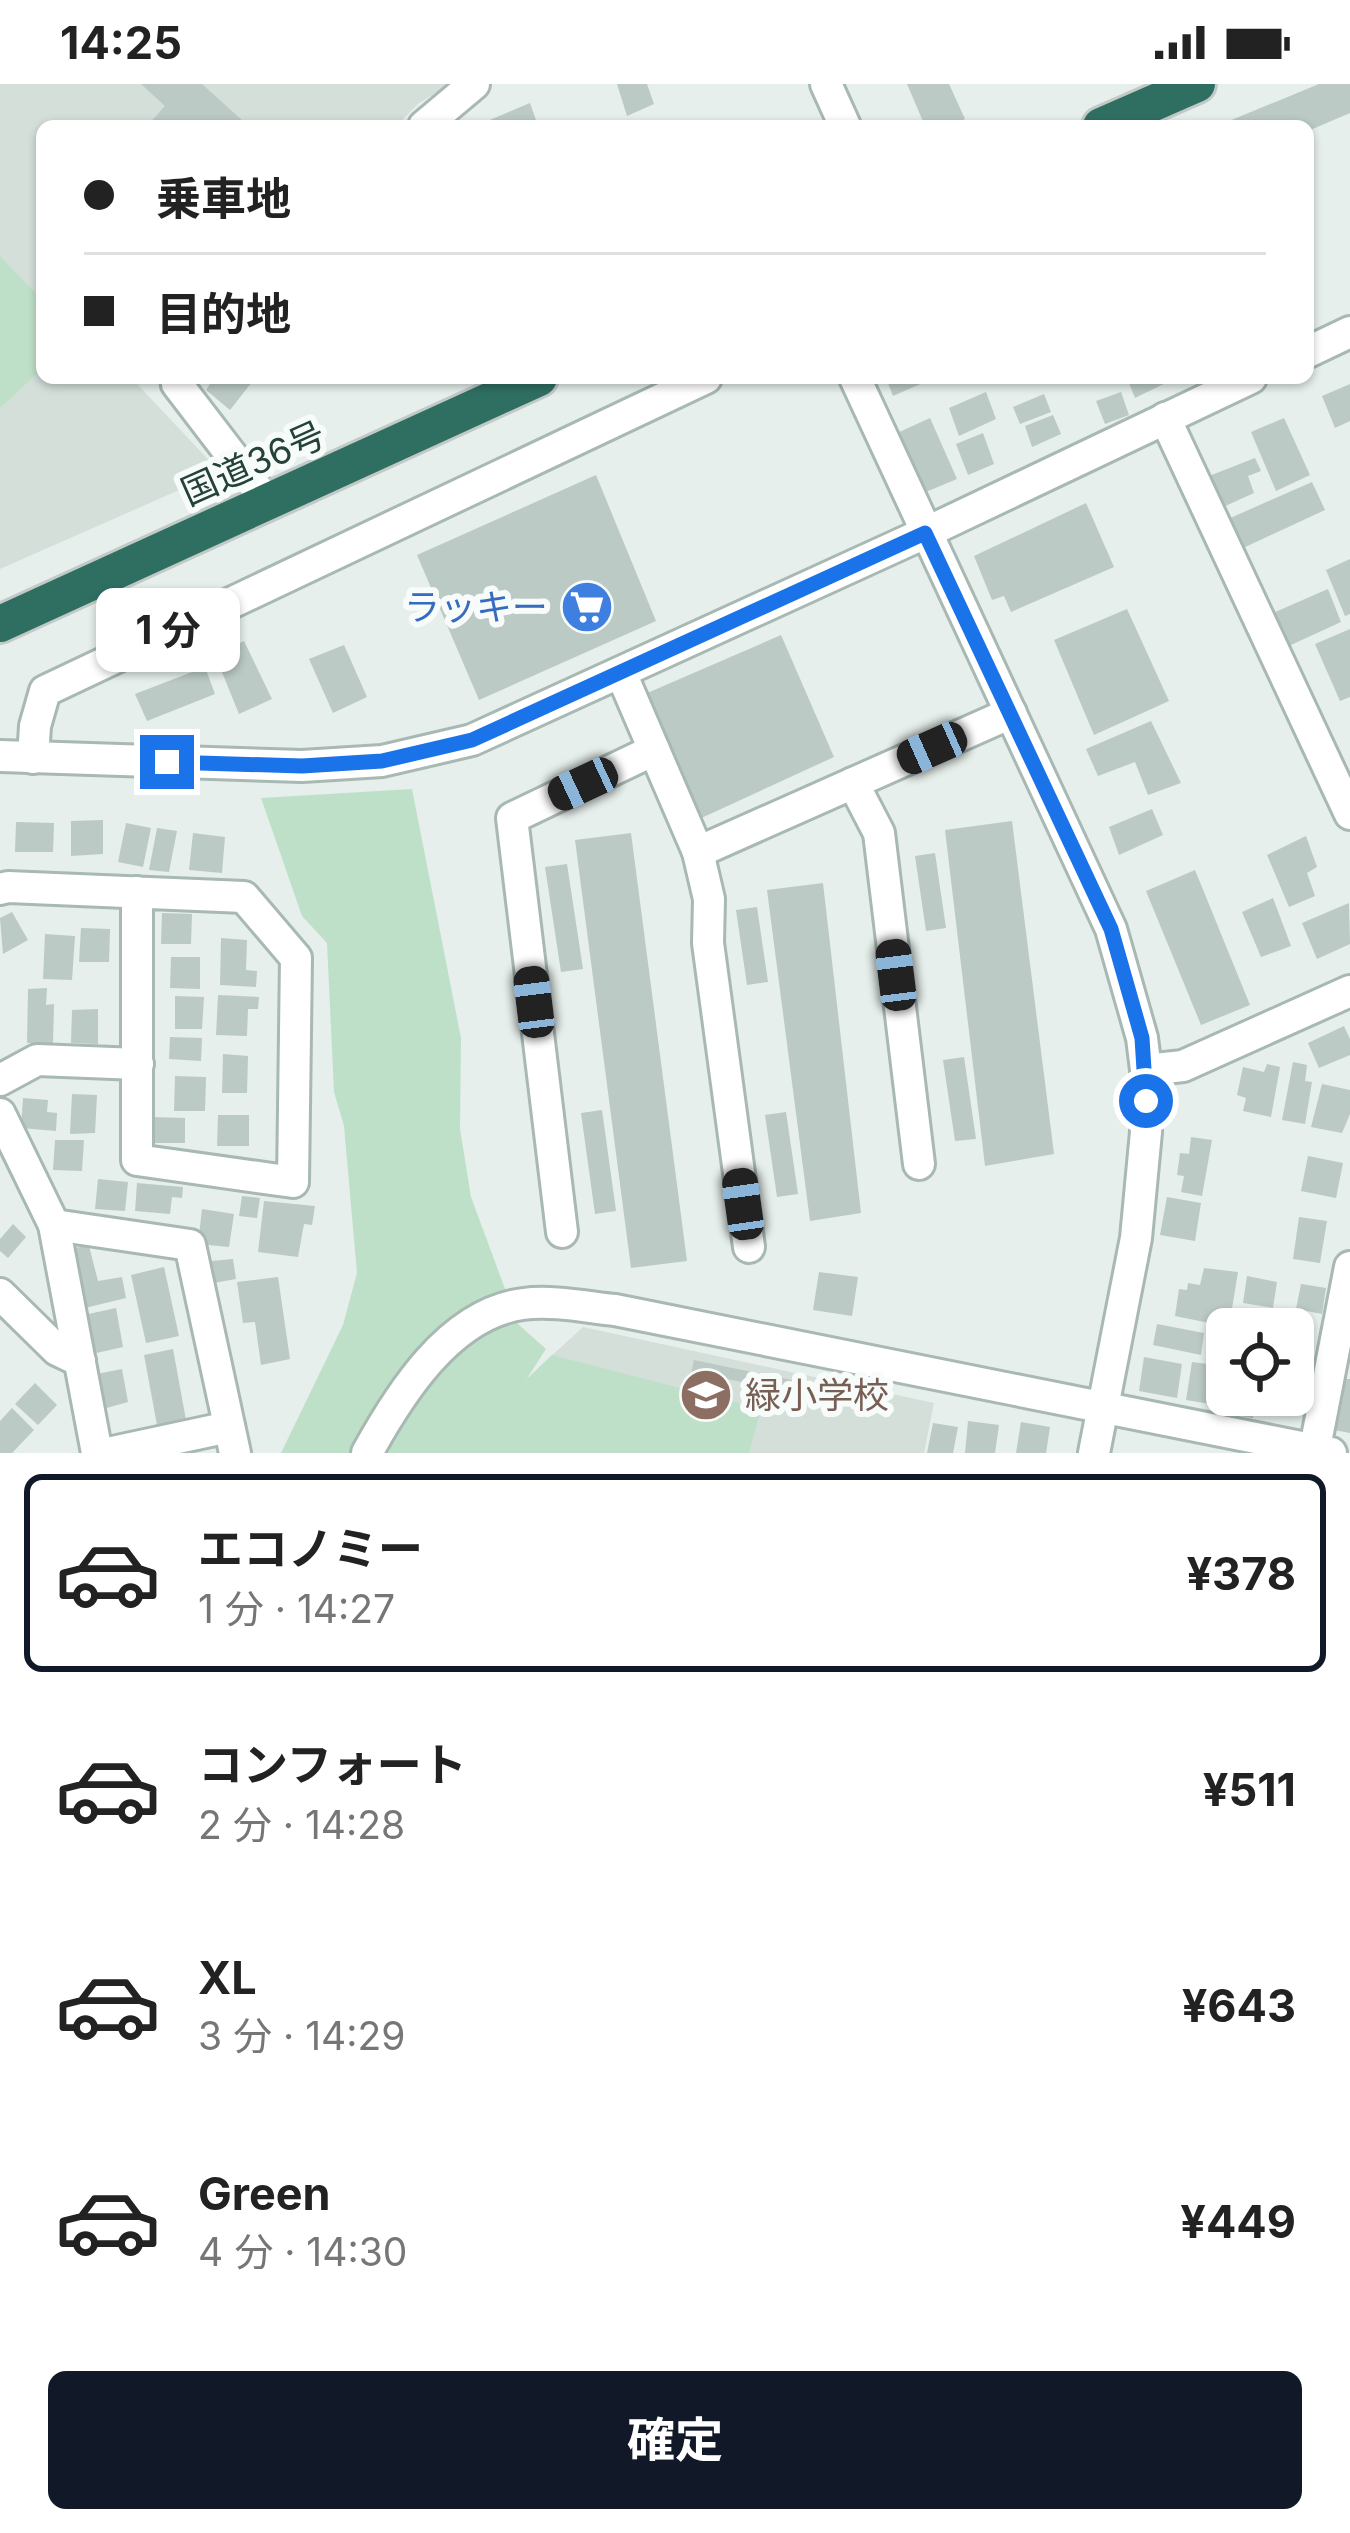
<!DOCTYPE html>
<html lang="ja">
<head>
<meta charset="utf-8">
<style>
  :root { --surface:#fff; --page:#f2f2f2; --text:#222; --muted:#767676; --line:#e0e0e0; --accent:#111827 }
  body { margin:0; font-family:Inter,"Noto Sans JP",sans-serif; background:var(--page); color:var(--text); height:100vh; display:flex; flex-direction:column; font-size:45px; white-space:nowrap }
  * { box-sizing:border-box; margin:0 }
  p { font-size:39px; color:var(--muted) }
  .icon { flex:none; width:66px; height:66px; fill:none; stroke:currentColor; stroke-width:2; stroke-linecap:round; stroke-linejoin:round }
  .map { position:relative; height:1369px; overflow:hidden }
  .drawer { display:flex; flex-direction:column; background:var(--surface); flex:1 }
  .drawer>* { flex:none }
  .top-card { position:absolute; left:36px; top:36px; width:1278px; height:264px; border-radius:18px; box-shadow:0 3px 9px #0004; display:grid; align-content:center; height:264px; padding:0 48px; background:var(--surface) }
  .tools { position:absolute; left:1206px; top:1224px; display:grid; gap:24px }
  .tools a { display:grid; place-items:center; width:108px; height:108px; border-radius:18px; background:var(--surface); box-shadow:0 3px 9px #0004; font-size:60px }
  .end { position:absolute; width:54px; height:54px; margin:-27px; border:15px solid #1a73e8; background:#fff; box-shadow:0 0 0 6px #fff }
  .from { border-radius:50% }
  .bubble { position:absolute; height:84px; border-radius:18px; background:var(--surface); box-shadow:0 3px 9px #0004; font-size:39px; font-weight:700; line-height:84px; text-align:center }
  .car { position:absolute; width:36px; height:72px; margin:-36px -18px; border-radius:15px; box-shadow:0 0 9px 3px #0007; background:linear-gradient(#222 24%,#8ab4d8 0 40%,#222 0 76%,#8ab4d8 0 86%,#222 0) }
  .top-card b { display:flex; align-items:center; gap:42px; height:114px; font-size:45px }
  .top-card b+b { border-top:3px solid var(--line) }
  .top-card i { width:30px; height:30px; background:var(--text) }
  ul { padding:21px 0 0; list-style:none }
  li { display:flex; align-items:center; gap:36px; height:198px; margin:0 24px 18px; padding:0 24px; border:6px solid transparent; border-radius:18px }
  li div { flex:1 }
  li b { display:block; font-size:45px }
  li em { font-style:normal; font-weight:700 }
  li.on { border-color:var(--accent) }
  li>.icon { width:108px; height:108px; stroke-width:1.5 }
  .cta { display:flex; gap:24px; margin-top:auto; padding:24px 48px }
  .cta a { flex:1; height:138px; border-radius:18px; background:var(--accent); color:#fff; font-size:48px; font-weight:700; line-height:138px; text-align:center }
  .status { display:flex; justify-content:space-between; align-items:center; height:84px; padding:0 60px; background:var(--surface); direction:ltr }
  .status svg { height:33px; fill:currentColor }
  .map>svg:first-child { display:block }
</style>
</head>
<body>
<div class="status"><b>14:25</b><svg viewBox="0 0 49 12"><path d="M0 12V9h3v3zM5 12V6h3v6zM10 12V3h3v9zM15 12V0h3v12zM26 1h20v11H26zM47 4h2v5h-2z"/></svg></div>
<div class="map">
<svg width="1350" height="1369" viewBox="0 0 1350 1369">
  <rect width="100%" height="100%" fill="#e6efeb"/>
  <!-- built -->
  <g fill="#d4dfda">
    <path d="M0 0H449L418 20 396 42H42V294H144L138 301 220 388 0 485Z"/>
    <path d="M583 1243 934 1319 924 1369H445Z"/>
  </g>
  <!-- green -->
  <g fill="#bfe0c8">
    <path d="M0 172 42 216V285L0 324Z"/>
    <path d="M412 705 461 954 460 1045 471 1113 518 1240 546 1265 526 1296 552 1271 761 1325 749 1369H281L343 1241 357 1189 344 1042 334 1008 327 859 302 832 261 714Z"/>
  </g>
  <!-- building -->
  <g fill="#bbcac4">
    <path d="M141 0H202L244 38 240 42H147L165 22Z"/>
    <path d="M617 0H647L654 20 627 32Z"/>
    <path d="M907 0H949L965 35 950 42H925Z"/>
    <path d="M1319 0H1350V29L1308 47V42H1217Z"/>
    <path d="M530 19 538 42H486L485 38Z"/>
    <path d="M214 294H255L230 326 206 306Z"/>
    <path d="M886 294H934L893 312Z"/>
    <path d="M1127 294H1176L1135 314Z"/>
    <path d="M1350 300V337L1335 344 1322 312Z"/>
    <path d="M986 308 996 335 959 352 949 324Z"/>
    <path d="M1121 308 1129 331 1105 340 1096 317Z"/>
    <path d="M1044 310 1051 328 1020 340 1013 323Z"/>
    <path d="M1053 331 1061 350 1032 363 1025 342Z"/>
    <path d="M930 334 957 395 921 410 895 350Z"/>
    <path d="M1284 334 1310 391 1276 407 1251 348Z"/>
    <path d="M983 349 994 380 968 391 956 360Z"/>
    <path d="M1255 374 1261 387 1248 392 1254 409 1221 424 1209 392Z"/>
    <path d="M596 391 656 537 479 616 417 471Z"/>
    <path d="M1312 398 1325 426 1241 465 1228 435Z"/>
    <path d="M1086 419 1114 483 1011 528 1004 512 992 516 974 472Z"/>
    <path d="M1350 475V530L1345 532 1326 486Z"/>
    <path d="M1328 505 1341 538 1280 566 1266 532Z"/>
    <path d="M1127 525 1169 617 1094 651 1054 556Z"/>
    <path d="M1350 545V613L1340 617 1315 560Z"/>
    <path d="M781 551 834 673 697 736 645 610Z"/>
    <path d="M244 557 272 615 239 630 215 571Z"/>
    <path d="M344 561 367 613 333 629 309 575Z"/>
    <path d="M205 583 215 610 147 637 135 610Z"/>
    <path d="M1151 637 1181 699 1148 711 1135 678 1098 692 1086 665Z"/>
    <path d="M1152 725 1163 751 1119 771 1109 743Z"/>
    <path d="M103 736V770L71 772V737Z"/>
    <path d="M1012 737 1054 1070 985 1082 945 746Z"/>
    <path d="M16 738 54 739 53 768H15Z"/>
    <path d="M126 739 151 744 143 783 118 778Z"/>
    <path d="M157 744 177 747 169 788 149 786Z"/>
    <path d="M193 749 225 753 222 789 189 786Z"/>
    <path d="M631 749 687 1177 631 1184 575 756Z"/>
    <path d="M1306 752 1317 783 1307 789 1315 812 1289 823 1267 771Z"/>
    <path d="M935 769 946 844 926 847 915 772Z"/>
    <path d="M567 780 583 885 561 888 545 783Z"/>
    <path d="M1195 786 1250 921 1201 941 1146 807Z"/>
    <path d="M823 799 861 1129 810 1137 767 806Z"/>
    <path d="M1273 814 1291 862 1261 873 1242 828Z"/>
    <path d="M1349 819 1350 860 1317 875 1302 839Z"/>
    <path d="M757 823 768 898 747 901 736 826Z"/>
    <path d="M12 828 28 856 3 870 0 834Z"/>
    <path d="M162 829 192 830 191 860H161Z"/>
    <path d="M81 844 110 845 109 878H79Z"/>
    <path d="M45 850 75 852 72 896 43 895Z"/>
    <path d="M221 854 247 856 246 886 257 887 256 903 220 901Z"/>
    <path d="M171 873H200V905L170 904Z"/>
    <path d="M47 904 46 921 54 920 53 959H27L28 905Z"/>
    <path d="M218 911 259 913 258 925H248L247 952 216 951Z"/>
    <path d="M175 912 204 913 202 945H175Z"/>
    <path d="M98 925V960L71 959 72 926Z"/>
    <path d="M1344 942 1350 955V971L1319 984 1308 959Z"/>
    <path d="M170 953 202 954 201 977 169 975Z"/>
    <path d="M223 970 248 972 247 1009H222Z"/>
    <path d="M964 973 976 1055 955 1057 943 976Z"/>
    <path d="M1293 978 1307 981 1305 997 1312 998 1305 1040 1282 1036Z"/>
    <path d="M1267 980 1280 983 1271 1033 1243 1027 1246 1014 1237 1011 1243 983 1264 988Z"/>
    <path d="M175 992 206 993 205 1027H174Z"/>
    <path d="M1322 1000 1350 1006V1030L1342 1049 1311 1043Z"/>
    <path d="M72 1010 97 1011 95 1049 70 1050Z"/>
    <path d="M23 1014 48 1016 47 1028 57 1029 56 1047 21 1044Z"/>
    <path d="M602 1026 616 1127 595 1130 581 1029Z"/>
    <path d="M786 1028 798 1110 777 1113 765 1031Z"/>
    <path d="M218 1031H249V1062H217Z"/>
    <path d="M152 1033 185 1034V1059H151Z"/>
    <path d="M1191 1053 1212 1056 1202 1112 1181 1108 1184 1092 1177 1091 1180 1069 1189 1070Z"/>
    <path d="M55 1056H84L82 1087 53 1086Z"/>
    <path d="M1308 1072 1343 1079 1336 1114 1301 1107Z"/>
    <path d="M98 1095 128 1098 125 1127 95 1125Z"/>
    <path d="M137 1099 183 1103 182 1114 172 1113 170 1130 135 1127Z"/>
    <path d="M242 1112 260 1114 257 1134 239 1132Z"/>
    <path d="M1167 1113 1201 1119 1195 1157 1160 1151Z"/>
    <path d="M264 1117 315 1122 312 1141 304 1140 298 1173 258 1168Z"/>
    <path d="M202 1125 234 1130 229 1163 198 1160Z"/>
    <path d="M1299 1133 1327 1137 1320 1179 1293 1175Z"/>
    <path d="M13 1140 26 1153 8 1174 0 1167V1155Z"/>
    <path d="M89 1162 98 1197 122 1193 126 1214 85 1224 72 1164Z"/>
    <path d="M233 1175 236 1195 214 1199 211 1177Z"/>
    <path d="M164 1183 179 1252 146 1259 131 1191Z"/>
    <path d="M1204 1184 1238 1188 1229 1243 1175 1232 1179 1205 1187 1206 1188 1199 1200 1201Z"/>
    <path d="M819 1188 858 1193 852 1232 813 1226Z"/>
    <path d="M1247 1192 1277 1198 1273 1224 1243 1219Z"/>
    <path d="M278 1193 290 1275 261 1281 255 1238 243 1239 237 1198Z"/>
    <path d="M1301 1200 1326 1204 1322 1230 1296 1225Z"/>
    <path d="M116 1224 123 1263 92 1270 84 1231Z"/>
    <path d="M1243 1225 1277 1231 1275 1245H1239Z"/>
    <path d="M1157 1240 1204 1249 1201 1271 1153 1261Z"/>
    <path d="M173 1265 186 1336 157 1341 144 1271Z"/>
    <path d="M1144 1273 1182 1280 1177 1314 1139 1307Z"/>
    <path d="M694 1276 806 1299 802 1318 751 1307 752 1300 727 1295 725 1302 690 1295Z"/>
    <path d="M1192 1278 1216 1281 1210 1320 1186 1316Z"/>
    <path d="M122 1285 128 1318 103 1325 97 1290Z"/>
    <path d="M1345 1295H1350V1349L1334 1346Z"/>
    <path d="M35 1299 57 1321 38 1341 15 1320Z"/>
    <path d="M1223 1311H1256L1253 1334 1221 1329Z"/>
    <path d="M12 1324 34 1346 12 1369H0V1337Z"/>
    <path d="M968 1337 999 1341 995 1369H965Z"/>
    <path d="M1021 1338 1050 1343 1046 1369H1016Z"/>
    <path d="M933 1339 958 1343 953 1369H927Z"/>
  </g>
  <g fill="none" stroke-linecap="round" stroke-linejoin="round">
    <!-- minor casing -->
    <g stroke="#a8b8b2" stroke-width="36">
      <g id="minor">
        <path d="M826 0 845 42"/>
        <path d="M424 42 474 0"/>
        <path d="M1308 268 1350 248"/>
        <path d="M180 294 177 300 268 419"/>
        <path d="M855 294 1111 845 1142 954 1146 986V1048L1136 1154 1094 1369"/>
        <path d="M1165 334 1350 730"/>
        <path d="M621 589 698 768 1011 629"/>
        <path d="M0 672 302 682 382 677 472 656 925 449 1251 294"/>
        <path d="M33 674 35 642 45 607 706 294"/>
        <path d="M853 699 879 749 919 1080"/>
        <path d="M698 768 709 815 708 859 749 1163"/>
        <path d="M0 805 8 803 244 813 296 874 293 1098 137 1076V808"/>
        <path d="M1146 986 1183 982 1350 907"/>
        <path d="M0 996 37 976 138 980"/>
        <path d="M0 1030 54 1141 97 1369"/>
        <path d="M54 1141 190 1161 235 1369"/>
        <path d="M562 1148 512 734 654 666"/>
        <path d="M0 1210 57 1266 80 1277"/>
        <path d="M108 1369 229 1343"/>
        <path d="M367 1369C399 1311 449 1230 523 1220 552 1216 586 1223 615 1226L1331 1369"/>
        <path d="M1314 1369 1350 1183"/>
      </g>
    </g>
    <!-- highway casing -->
    <g stroke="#c2cac8" stroke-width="42">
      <g id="highway">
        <path d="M1101 42 1197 0"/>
        <path d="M0 540 539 294"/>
      </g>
    </g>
    <!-- minor -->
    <use href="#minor" stroke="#fff" stroke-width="30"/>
    <!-- highway -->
    <use href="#highway" stroke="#2f6f62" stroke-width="36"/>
  </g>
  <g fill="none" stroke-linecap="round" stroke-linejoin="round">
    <!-- route -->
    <path stroke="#1a73e8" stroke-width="15" d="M167 678 302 682 382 677 472 656 925 449 1111 845 1142 954 1146 1017"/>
  </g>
  <!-- icons -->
  <defs>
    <g id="supermarket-disc" transform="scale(2.7)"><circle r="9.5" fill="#3f7fe0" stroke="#f7fbf9"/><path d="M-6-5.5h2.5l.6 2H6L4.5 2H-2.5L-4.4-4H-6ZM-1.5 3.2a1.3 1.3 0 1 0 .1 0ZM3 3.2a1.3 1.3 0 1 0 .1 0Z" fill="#fff"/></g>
    <g id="school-disc" transform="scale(2.7)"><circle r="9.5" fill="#8d6e63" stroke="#f7fbf9"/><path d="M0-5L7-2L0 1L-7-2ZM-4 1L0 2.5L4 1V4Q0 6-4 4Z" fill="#fff"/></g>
  </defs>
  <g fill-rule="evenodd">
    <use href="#supermarket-disc" x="587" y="523"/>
    <use href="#school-disc" x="706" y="1311"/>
  </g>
  <g text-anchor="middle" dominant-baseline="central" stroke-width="12" stroke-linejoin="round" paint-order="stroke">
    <!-- street labels -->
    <g font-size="36" fill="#24423a" stroke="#f7fbf9">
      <text transform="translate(253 379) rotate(-24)">国道36号</text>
    </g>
    <!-- shop labels -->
    <g font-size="36" fill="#366cbe" stroke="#f7fbf9" text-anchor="end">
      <text x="548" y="523">ラッキー</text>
    </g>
    <!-- education labels -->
    <g font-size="36" fill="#785e54" stroke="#f7fbf9" text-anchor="start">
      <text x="745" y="1311">緑小学校</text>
    </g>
  </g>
</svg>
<div class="tools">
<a><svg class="icon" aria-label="locate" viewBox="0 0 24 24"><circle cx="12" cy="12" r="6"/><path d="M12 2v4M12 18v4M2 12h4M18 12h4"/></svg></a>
</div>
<i class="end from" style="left:1146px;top:1017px"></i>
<i class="end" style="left:167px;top:678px"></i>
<div class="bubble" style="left:96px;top:504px;width:144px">1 分</div>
<i class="car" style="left:932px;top:664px;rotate:246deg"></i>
<i class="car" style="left:583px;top:700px;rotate:245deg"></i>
<i class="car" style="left:896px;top:891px;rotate:353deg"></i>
<i class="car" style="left:534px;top:918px;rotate:353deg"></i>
<i class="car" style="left:743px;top:1120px;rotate:352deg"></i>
<div class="top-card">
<b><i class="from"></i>乗車地</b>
<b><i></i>目的地</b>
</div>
</div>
<section class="drawer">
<ul>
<li class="on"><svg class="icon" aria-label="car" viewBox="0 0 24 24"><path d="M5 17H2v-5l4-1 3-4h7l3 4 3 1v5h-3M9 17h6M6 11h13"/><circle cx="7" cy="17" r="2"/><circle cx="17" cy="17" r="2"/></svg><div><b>エコノミー</b><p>1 分 · 14:27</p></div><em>¥378</em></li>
<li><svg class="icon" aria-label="car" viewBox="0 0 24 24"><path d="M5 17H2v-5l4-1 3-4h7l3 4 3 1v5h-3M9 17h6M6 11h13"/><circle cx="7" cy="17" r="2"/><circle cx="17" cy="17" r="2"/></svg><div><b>コンフォート</b><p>2 分 · 14:28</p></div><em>¥511</em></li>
<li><svg class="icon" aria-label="car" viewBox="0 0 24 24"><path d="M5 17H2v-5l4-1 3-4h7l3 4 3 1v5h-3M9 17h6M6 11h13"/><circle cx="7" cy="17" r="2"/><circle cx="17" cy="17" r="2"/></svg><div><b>XL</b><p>3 分 · 14:29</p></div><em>¥643</em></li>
<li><svg class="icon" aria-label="car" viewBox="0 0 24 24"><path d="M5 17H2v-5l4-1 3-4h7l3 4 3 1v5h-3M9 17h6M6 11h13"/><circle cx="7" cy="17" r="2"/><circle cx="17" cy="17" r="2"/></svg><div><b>Green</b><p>4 分 · 14:30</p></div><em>¥449</em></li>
</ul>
<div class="cta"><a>確定</a></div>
</section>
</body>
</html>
